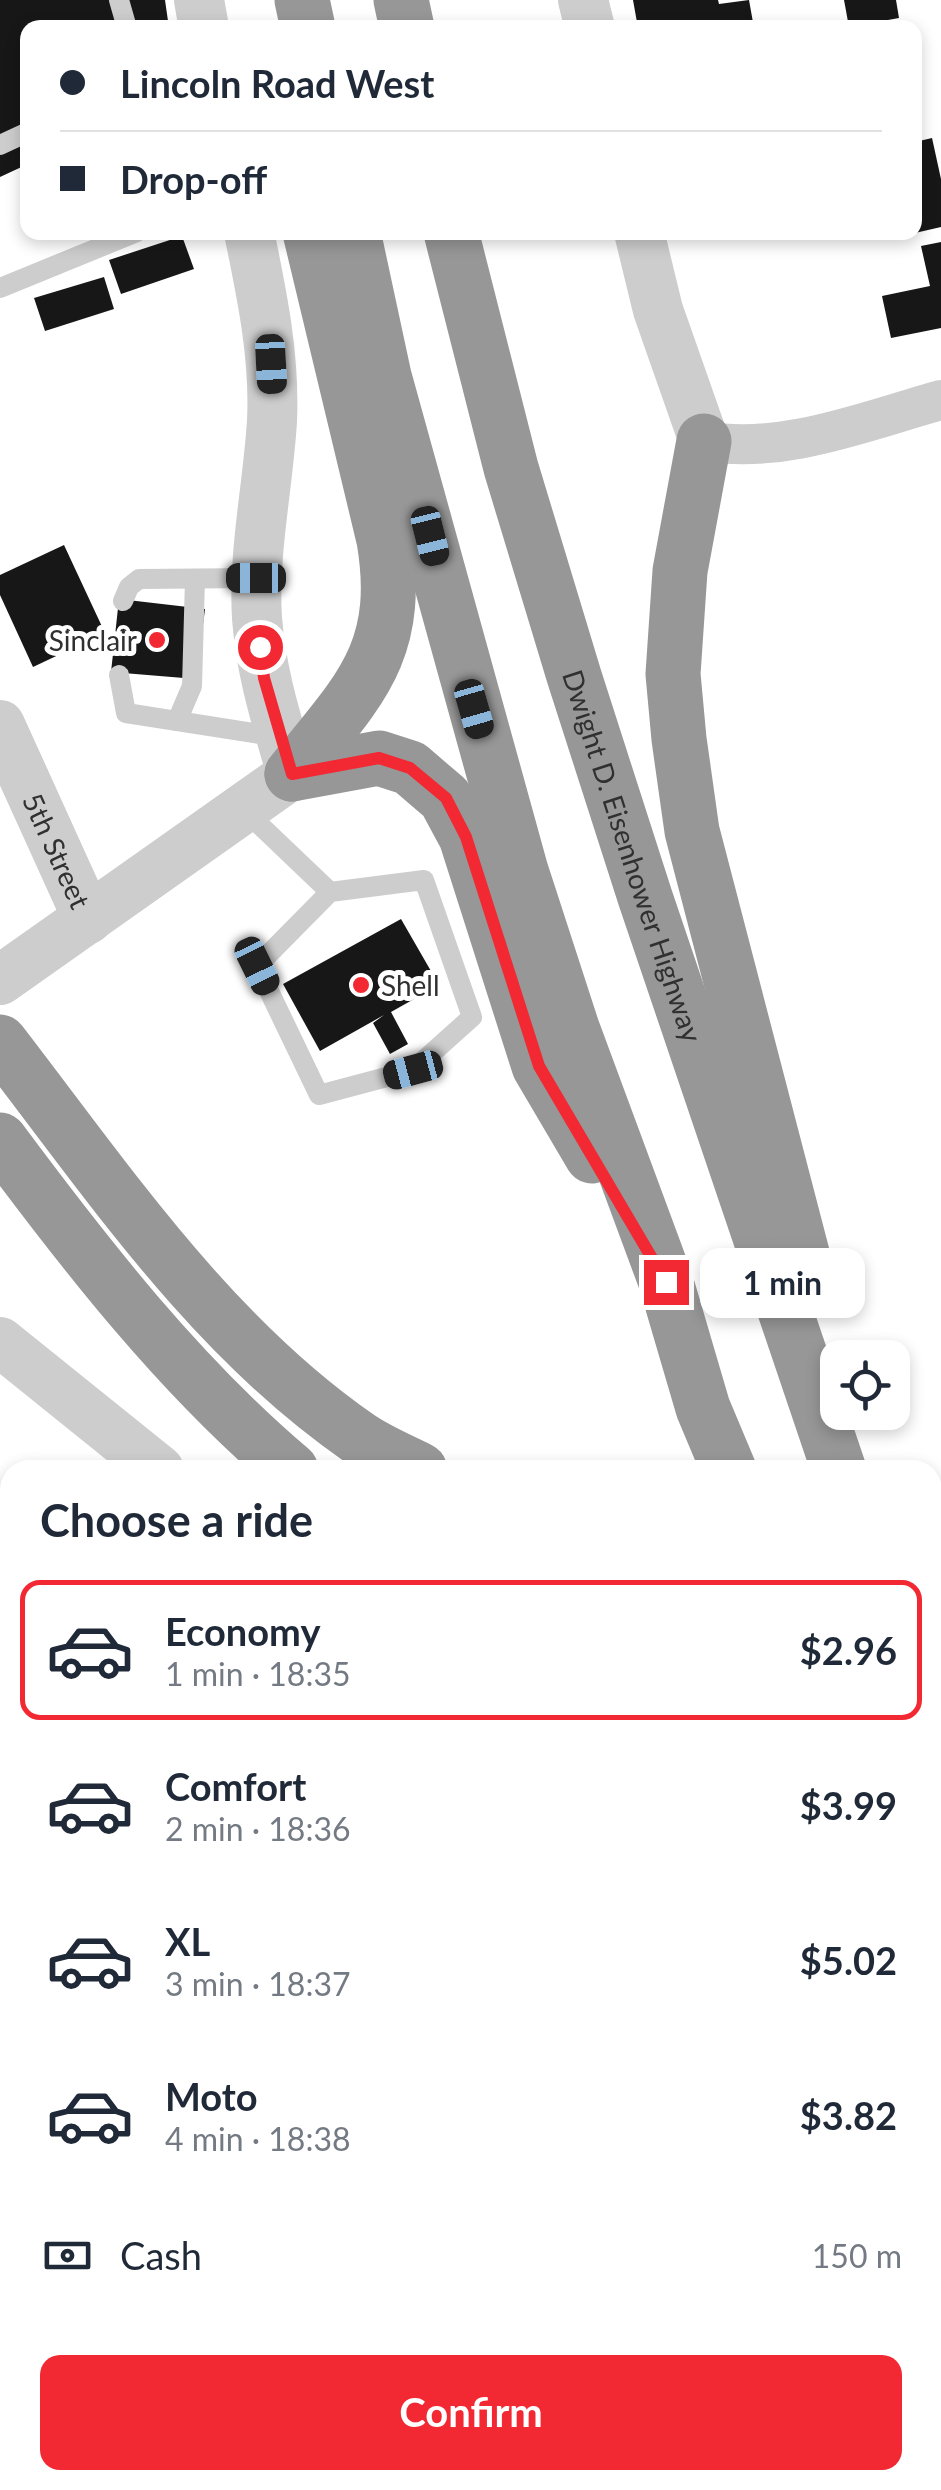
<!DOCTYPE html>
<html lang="en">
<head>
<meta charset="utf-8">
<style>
  :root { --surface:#fff; --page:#f2f2f3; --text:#1f2937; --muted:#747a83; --line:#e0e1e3; --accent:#f22832 }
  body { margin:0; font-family:Lato,sans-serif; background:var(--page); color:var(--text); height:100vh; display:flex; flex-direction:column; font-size:38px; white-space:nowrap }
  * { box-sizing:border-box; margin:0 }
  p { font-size:32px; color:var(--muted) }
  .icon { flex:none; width:55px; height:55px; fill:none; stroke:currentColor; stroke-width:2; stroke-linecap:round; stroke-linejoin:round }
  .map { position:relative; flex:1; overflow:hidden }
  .drawer { position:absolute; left:0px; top:1460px; width:942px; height:1030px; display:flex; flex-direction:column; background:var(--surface); border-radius:30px 30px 0 0; box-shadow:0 5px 15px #0003 }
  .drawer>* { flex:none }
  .hud { position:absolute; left:20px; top:20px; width:902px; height:220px; border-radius:20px; box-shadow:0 5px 15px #0003; display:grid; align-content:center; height:220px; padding:0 40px; background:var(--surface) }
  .controls { position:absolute; left:820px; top:1340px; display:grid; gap:20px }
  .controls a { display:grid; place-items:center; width:90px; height:90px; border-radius:20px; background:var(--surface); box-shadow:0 5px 15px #0003; font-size:50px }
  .end { position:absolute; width:45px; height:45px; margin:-22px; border:12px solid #f22832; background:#fff; box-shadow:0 0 0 5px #fff }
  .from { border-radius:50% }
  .bubble { position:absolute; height:70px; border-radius:20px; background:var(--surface); box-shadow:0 5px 15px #0003; font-size:32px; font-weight:700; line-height:70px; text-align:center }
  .car { position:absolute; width:30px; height:60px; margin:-30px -15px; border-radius:12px; box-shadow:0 0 8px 2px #0007; background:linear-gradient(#222 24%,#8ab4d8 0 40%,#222 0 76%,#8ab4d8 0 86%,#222 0) }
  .hud b { display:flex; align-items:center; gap:35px; height:95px; font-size:38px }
  .hud b+b { border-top:2px solid var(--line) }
  .hud i { width:25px; height:25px; background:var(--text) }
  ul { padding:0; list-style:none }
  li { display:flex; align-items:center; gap:30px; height:140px; margin:0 20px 15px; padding:0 20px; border:5px solid transparent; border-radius:20px }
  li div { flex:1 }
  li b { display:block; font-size:38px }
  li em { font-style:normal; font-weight:700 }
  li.on { border-color:var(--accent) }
  li>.icon { width:90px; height:90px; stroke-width:1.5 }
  h2 { padding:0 40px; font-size:45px; line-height:120px }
  .pay { display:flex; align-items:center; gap:25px; height:110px; padding:0 40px; font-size:38px }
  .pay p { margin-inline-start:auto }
  .cta { display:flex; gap:20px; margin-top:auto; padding:20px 40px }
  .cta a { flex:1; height:115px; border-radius:20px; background:var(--accent); color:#fff; font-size:40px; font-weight:700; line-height:115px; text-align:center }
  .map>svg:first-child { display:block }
</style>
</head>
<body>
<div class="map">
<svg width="941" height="2490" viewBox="0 0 941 2490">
  <rect width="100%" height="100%" fill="#fff"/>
  <!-- green -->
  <g fill="#e6eede">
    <path d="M10 1794V1929L0 1912V1811Z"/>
    <path d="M330 2480H881L861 2490H335Z"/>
  </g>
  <!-- building -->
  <g fill="#171717">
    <path d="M0 0H165L169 28H28V164L0 177Z"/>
    <path d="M633 0H718L719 4 749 0 754 28H638Z"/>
    <path d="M844 0H896L899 18 849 27Z"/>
    <path d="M932 138 941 179V227L915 233V142Z"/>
    <path d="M182 236 194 269 121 294 109 260Z"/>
    <path d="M941 242V328L891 338 882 296 930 286 921 246Z"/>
    <path d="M104 277 114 309 45 331 34 298Z"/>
    <path d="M64 545 105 633 33 667 0 595V575Z"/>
    <path d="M119 599 205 609 196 679 111 672Z"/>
    <path d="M401 919 439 985 391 1012 408 1044 390 1054 373 1023 384 1015 320 1051 283 984Z"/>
    <path d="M10 2028V2080L0 2087V2034Z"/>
    <path d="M0 2107 10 2124V2192L0 2198Z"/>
    <path d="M0 2333 10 2351V2394L0 2400Z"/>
    <path d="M10 2416V2480H44L49 2490H12L10 2487 0 2490V2420Z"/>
    <path d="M174 2480H270L276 2489 177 2490 172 2484Z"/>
    <path d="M462 2480H502L485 2490H468Z"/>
  </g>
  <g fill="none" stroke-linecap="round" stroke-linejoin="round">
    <!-- path -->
    <g stroke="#cdcdcd" stroke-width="6" stroke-dasharray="5 5" stroke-linecap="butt">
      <path d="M932 2371 941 2367"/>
      <path d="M388 2480 394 2490"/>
      <path d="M775 2480 781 2490"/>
    </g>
    <!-- service -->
    <g stroke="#cdcdcd" stroke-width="20">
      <path d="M119 0 127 28"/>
      <path d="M0 145 28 132"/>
      <path d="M0 288 137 232"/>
      <path d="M123 601 129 587 139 579 256 578"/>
      <path d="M119 675 126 713 279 737"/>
      <path d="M177 721 192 686 195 579"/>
      <path d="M244 810 330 892"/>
      <path d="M424 880 472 1017 413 1070 319 1095 257 966 330 892Z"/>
      <path d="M0 1518 10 1525"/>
      <path d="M0 1766 10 1752"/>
    </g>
    <!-- minor -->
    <g stroke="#cdcdcd" stroke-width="40">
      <path d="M704 441C783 455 865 421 941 400"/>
      <path d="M0 2277 10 2293"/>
      <path d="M123 2480 129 2490"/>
    </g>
    <!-- tertiary -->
    <g stroke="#cdcdcd" stroke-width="50">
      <path d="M199 0 204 28"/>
      <path d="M583 0 590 28"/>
      <path d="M639 232 658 310 704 441"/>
      <path id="s1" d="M0 725 88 919"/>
      <path d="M0 980 292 774C277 722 261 673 257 618 253 552 268 487 272 421 275 357 262 295 249 232"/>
      <path d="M0 1342 159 1470"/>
      <path d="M932 2420 941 2435"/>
    </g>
    <!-- motorway -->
    <g stroke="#979797" stroke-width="55">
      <path d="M302 0 308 28"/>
      <path d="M401 0 407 28"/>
      <path d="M353 232 384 376 521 871 572 1028 666 1282 703 1408 729 1470"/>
      <path id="s2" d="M451 232 511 468 574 676 645 897 839 1470"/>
      <path d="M704 441 680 571 673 674 679 739 692 831 804 1261"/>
      <path d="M292 774 379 758 410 768 445 798 466 837 539 1066 592 1156"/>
      <path d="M292 774C357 692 403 654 384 540L310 232"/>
      <path d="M0 1042C108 1182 211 1336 359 1438 378 1451 400 1460 420 1470"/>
      <path d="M0 1140C87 1257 179 1375 291 1470"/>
      <path d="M932 1683 941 1703"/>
      <path d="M932 1935 941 1953"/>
      <path d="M932 2122 941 2134"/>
    </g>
  </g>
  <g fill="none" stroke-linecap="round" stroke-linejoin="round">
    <!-- route -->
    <path stroke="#f22832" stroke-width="12" d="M260 647 264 678 292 774 379 758 410 768 446 798 466 837 539 1066 666 1282"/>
  </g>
  <!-- markers -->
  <g fill="#f22832" stroke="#fff" stroke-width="4">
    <circle cx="157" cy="640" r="10"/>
    <circle cx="361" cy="985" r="10"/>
  </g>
  <g text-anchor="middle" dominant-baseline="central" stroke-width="10" stroke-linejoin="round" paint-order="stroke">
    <!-- poi labels -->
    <g font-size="28" fill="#303030" stroke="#fff" text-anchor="end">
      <text x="137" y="640">Sinclair</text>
      <text x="381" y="985" text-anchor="start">Shell</text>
    </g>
    <!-- street labels -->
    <g font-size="28" fill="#303030" stroke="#fff">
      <text stroke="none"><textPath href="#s1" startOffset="138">5th Street</textPath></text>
      <text stroke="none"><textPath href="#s2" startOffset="650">Dwight D. Eisenhower Highway</textPath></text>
    </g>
  </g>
</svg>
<div class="controls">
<a><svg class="icon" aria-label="locate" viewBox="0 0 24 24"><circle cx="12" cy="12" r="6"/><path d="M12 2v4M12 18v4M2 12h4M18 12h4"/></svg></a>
</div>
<i class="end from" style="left:260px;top:647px"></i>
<i class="end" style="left:666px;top:1282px"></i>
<div class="bubble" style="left:700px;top:1248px;width:165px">1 min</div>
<i class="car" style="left:271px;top:364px;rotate:177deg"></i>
<i class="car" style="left:430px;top:536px;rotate:166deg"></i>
<i class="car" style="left:256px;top:578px;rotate:270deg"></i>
<i class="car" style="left:474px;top:709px;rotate:164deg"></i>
<i class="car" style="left:257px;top:966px;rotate:154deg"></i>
<i class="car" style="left:413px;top:1070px;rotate:255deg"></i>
<div class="hud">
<b><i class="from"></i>Lincoln Road West</b>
<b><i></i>Drop-off</b>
</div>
<section class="drawer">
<h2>Choose a ride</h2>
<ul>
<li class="on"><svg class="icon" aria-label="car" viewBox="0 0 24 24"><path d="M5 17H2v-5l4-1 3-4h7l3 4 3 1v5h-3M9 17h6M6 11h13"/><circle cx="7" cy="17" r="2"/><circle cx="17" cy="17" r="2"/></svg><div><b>Economy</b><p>1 min · 18:35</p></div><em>$2.96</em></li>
<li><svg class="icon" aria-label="car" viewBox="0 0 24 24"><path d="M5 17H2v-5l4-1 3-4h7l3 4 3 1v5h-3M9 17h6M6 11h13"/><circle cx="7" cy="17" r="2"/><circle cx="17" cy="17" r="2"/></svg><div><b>Comfort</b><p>2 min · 18:36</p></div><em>$3.99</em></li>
<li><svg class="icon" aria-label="car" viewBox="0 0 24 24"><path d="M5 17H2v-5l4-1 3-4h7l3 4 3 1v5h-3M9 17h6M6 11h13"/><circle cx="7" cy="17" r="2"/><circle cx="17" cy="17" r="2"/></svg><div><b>XL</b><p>3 min · 18:37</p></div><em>$5.02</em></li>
<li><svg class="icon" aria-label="car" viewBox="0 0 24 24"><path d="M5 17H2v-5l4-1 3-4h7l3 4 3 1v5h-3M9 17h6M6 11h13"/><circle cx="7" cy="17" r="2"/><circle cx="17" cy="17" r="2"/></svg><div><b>Moto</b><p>4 min · 18:38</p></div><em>$3.82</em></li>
</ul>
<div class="pay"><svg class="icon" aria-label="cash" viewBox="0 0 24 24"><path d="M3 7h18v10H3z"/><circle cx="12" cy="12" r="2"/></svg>Cash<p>150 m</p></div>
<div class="cta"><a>Confirm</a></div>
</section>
</div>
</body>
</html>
